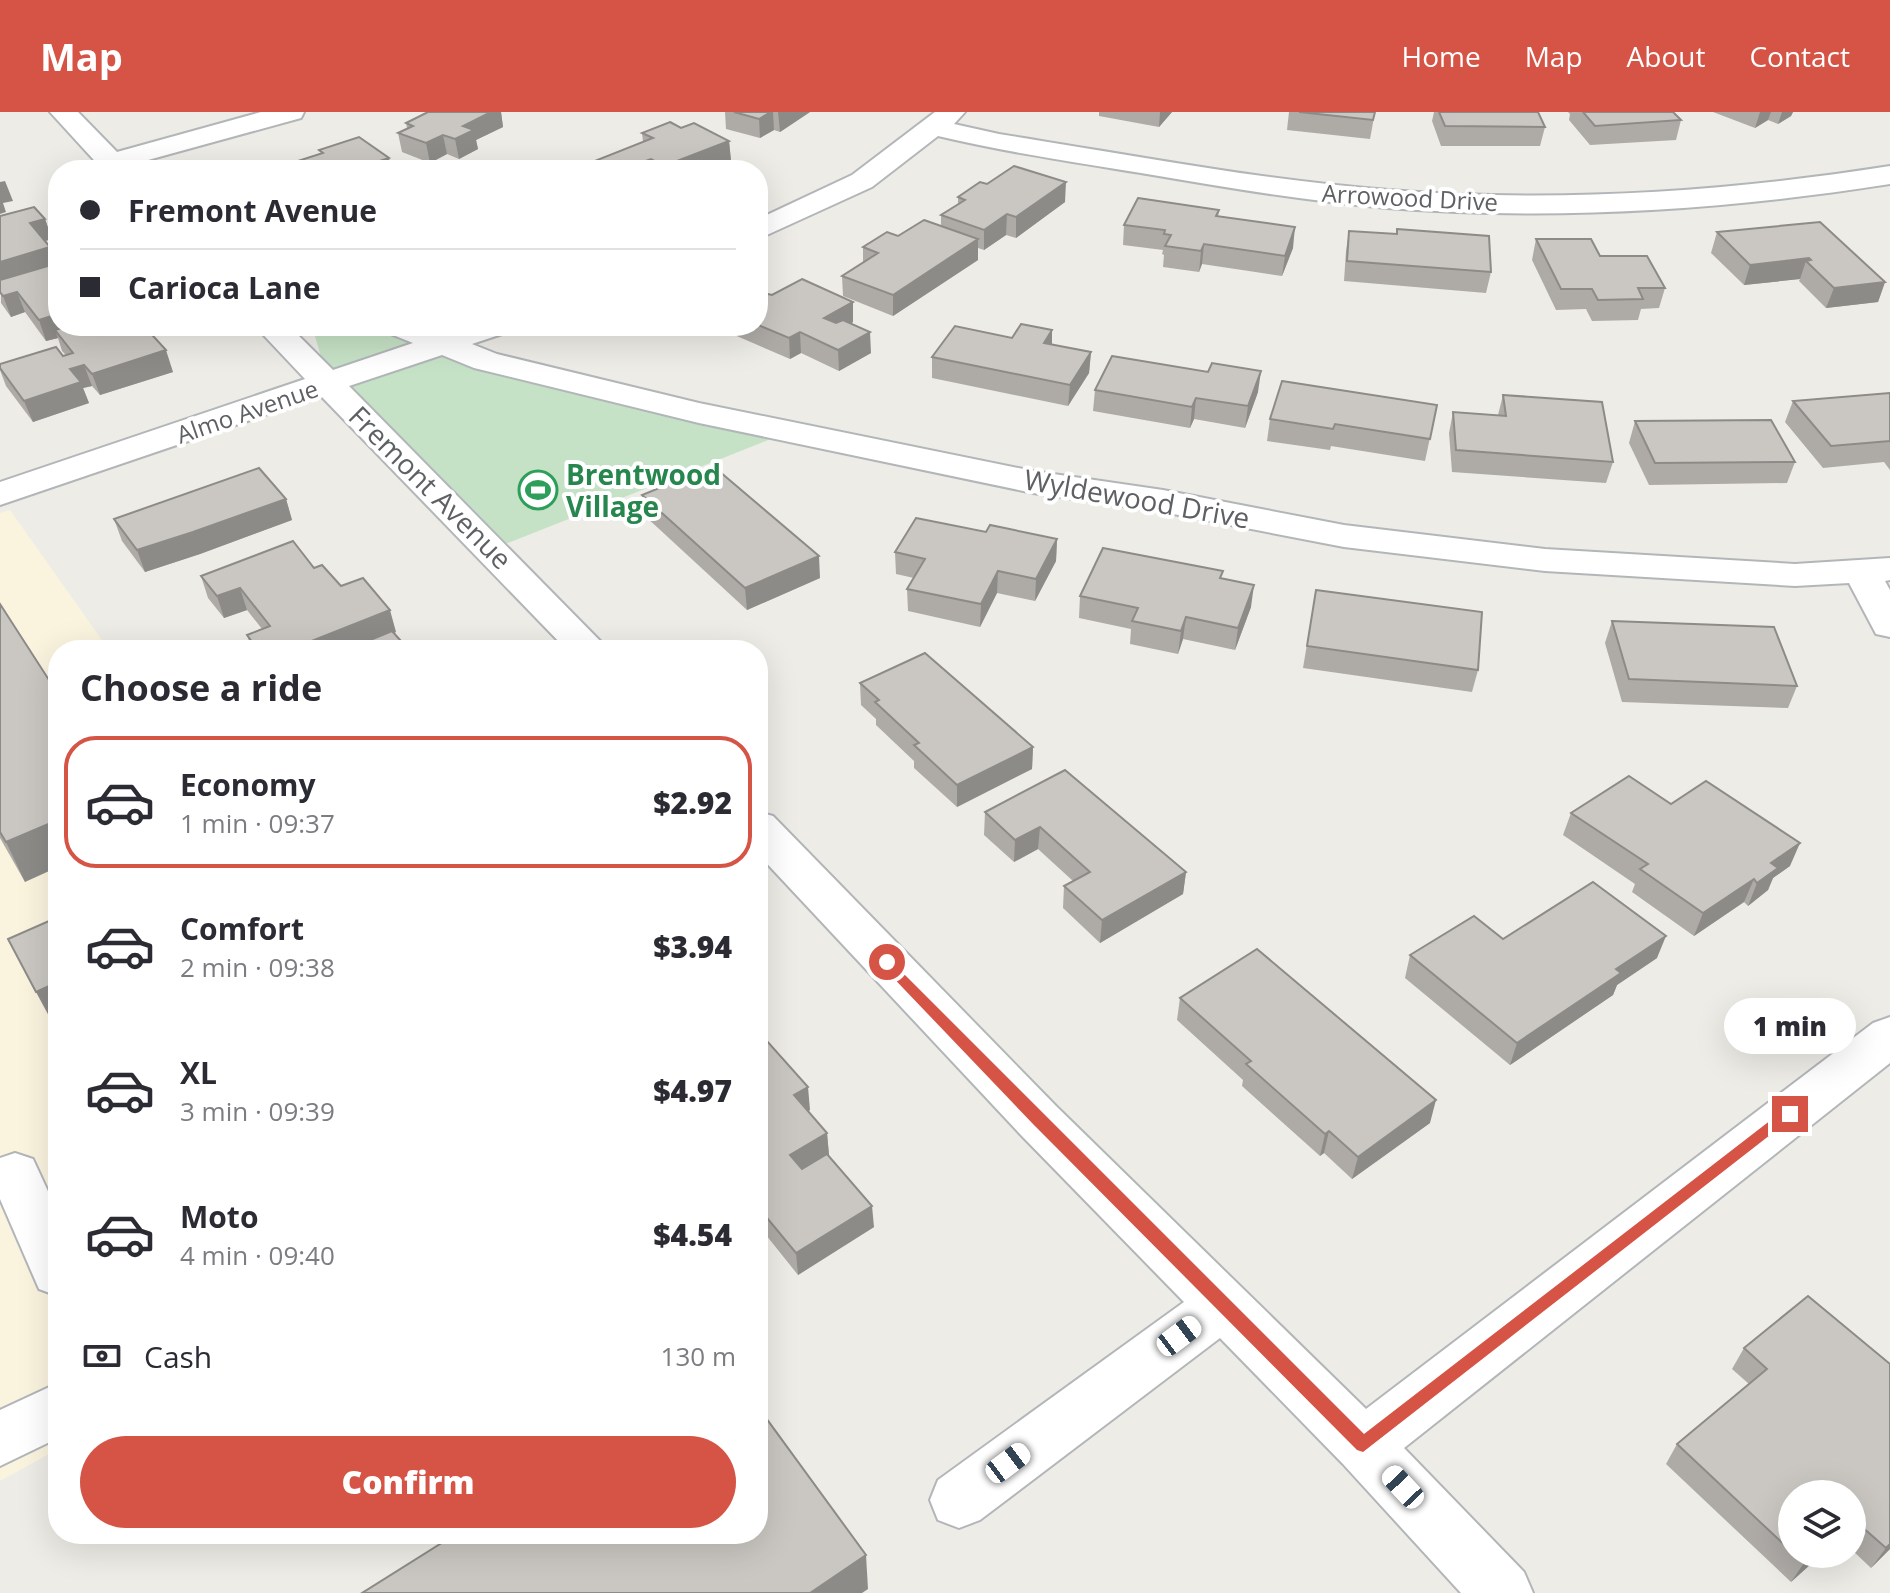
<!DOCTYPE html>
<html lang="en">
<head>
<meta charset="utf-8">
<style>
  :root { --surface:#fff; --page:#f7f7f7; --text:#2b2b33; --muted:#7c7c81; --line:#e1e1e2; --accent:#d55446 }
  body { margin:0; font-family:"Open Sans",sans-serif; background:var(--page); color:var(--text); height:100vh; display:flex; flex-direction:column; font-size:30px; white-space:nowrap }
  * { box-sizing:border-box; margin:0 }
  p { font-size:26px; color:var(--muted) }
  .icon { flex:none; width:44px; height:44px; fill:none; stroke:currentColor; stroke-width:2; stroke-linecap:round; stroke-linejoin:round }
  .map { position:relative; flex:1; overflow:hidden }
  .side { position:absolute; left:48px; top:528px; width:720px; height:904px; display:flex; flex-direction:column; background:var(--surface); border-radius:32px; box-shadow:0 8px 32px #0002 }
  .side>* { flex:none }
  .banner { position:absolute; left:48px; top:48px; width:720px; height:176px; border-radius:32px; box-shadow:0 8px 32px #0002; display:grid; align-content:center; height:176px; padding:0 32px; background:var(--surface) }
  .tools { position:absolute; left:1778px; top:1368px; display:grid; gap:16px }
  .tools a { display:grid; place-items:center; width:88px; height:88px; border-radius:50%; background:var(--surface); box-shadow:0 8px 32px #0002; font-size:40px }
  .end { position:absolute; width:36px; height:36px; margin:-18px; border:10px solid #d55446; background:#fff; box-shadow:0 0 0 4px #fff }
  .from { border-radius:50% }
  .bubble { position:absolute; height:56px; border-radius:28px; background:var(--surface); box-shadow:0 8px 32px #0002; font-size:26px; font-weight:800; line-height:56px; text-align:center }
  .car { position:absolute; width:24px; height:48px; margin:-24px -12px; border-radius:10px; box-shadow:0 0 6px 2px #0007; background:linear-gradient(#fff 24%,#345 0 40%,#fff 0 76%,#345 0 86%,#fff 0) }
  .banner b { display:flex; align-items:center; gap:28px; height:76px; font-size:30px }
  .banner b+b { border-top:2px solid var(--line) }
  .banner i { width:20px; height:20px; background:var(--text) }
  ul { padding:0; list-style:none }
  li { display:flex; align-items:center; gap:24px; height:132px; margin:0 16px 12px; padding:0 16px; border:4px solid transparent; border-radius:32px }
  li div { flex:1 }
  li b { display:block; font-size:30px }
  li em { font-style:normal; font-weight:800 }
  li.active { border-color:var(--accent) }
  li>.icon { width:72px; height:72px; stroke-width:1.5 }
  h2 { padding:0 32px; font-size:36px; line-height:96px }
  .pay { display:flex; align-items:center; gap:20px; height:88px; padding:0 32px; font-size:30px }
  .pay p { margin-inline-start:auto }
  .primary-button { display:flex; gap:16px; margin-top:auto; padding:16px 32px }
  .primary-button a { flex:1; height:92px; border-radius:48px; background:var(--accent); color:#fff; font-size:32px; font-weight:800; line-height:92px; text-align:center }
  header { display:flex; align-items:center; gap:48px; box-sizing:border-box; height:112px; padding:0 40px; background:var(--accent); color:#fff }
  header strong { font-size:38px }
  nav { display:flex; gap:44px; margin-inline-start:auto; font-size:28px }
  .map>svg:first-child { display:block }
</style>
</head>
<body>
<header>
<strong>Map</strong>
<nav><a>Home</a><a>Map</a><a>About</a><a>Contact</a></nav>
</header>
<div class="map">
<svg width="1890" height="1481" viewBox="0 0 1890 1481">
  <rect width="100%" height="100%" fill="#eeece6"/>
  <!-- commercial -->
  <path fill="#faf4df" d="M10 398 109 538H58V1337L0 1369V401Z"/>
  <!-- green -->
  <path fill="#c6e2c6" d="M312 214H373L791 319 493 437 329 272Z"/>
  <g fill="none" stroke-linecap="round" stroke-linejoin="round">
    <!-- minor casing -->
    <g stroke="#b3b6b9" stroke-width="4">
      <g id="minor">
        <path d="M50 0H78L117 40 261 0H304L301 6 130 53 133 58H103Z"/>
        <path d="M935 0H965L954 12 999 22C1128 42 1258 68 1389 78 1555 91 1726 80 1890 54V72C1726 98 1554 109 1387 96 1304 89 1223 75 1141 61 1073 50 1005 40 938 24L872 75 758 127V107L852 63Z"/>
        <path d="M255 214H289L333 258 413 231 388 221 383 214H427L443 220 463 214H510L505 221 472 232 497 242 699 291 1033 359 1163 378 1344 413 1545 437 1795 452 1890 446V468L1885 469 1890 478V525L1876 522 1849 471 1795 474 1545 459 1344 435 1163 400 1033 381 699 311 474 256 442 243 349 274 609 538H567L321 284 0 393V370L305 267Z"/>
        <path d="M758 700 773 704 1056 994 1366 1297 1873 911 1890 905V951L1404 1336 1524 1460 1533 1481H1461L1343 1352 1220 1226 980 1408 959 1416 938 1408 930 1388 938 1368 1184 1190 1020 1022 758 742Z"/>
        <path d="M15 1041 33 1047 58 1101V1184L39 1177 0 1087V1046Z"/>
        <path d="M58 1271V1326L0 1354V1298Z"/>
      </g>
    </g>
    <!-- minor -->
    <use href="#minor" fill="#fff" fill-rule="evenodd"/>
  </g>
  <!-- wall -->
  <g fill="#aeaba7">
    <path d="M427 0H501L503 15 476 28 478 37 459 47 447 42 430 51 402 40 398 21 407 16 406 11Z"/>
    <path d="M725 0H810L780 20 774 18 760 26 726 17Z"/>
    <path d="M1099 0H1172L1159 15 1099 4Z"/>
    <path d="M1289 0H1375L1370 27 1287 18Z"/>
    <path d="M1434 0H1538L1545 15 1540 34H1441L1432 9Z"/>
    <path d="M1568 0H1673L1681 8 1676 28 1590 33 1569 8 1570 2Z"/>
    <path d="M1713 0H1793L1791 4 1778 12 1768 8 1755 16Z"/>
    <path d="M681 16 729 29 731 49 707 58H582V54L643 30 642 21Z"/>
    <path d="M958 85 1065 90 1016 126 1006 123 984 138 978 136V148L893 204 843 184 842 164 863 151V135L898 124 941 114V103L958 92Z"/>
    <path d="M1219 98 1218 105 1293 136 1282 164 1202 152 1199 160 1163 155 1164 143 1162 142 1163 138 1123 133 1124 113Z"/>
    <path d="M0 104 45 107 52 127 45 129 56 152 173 260 100 283 92 274 83 276 89 291 33 310 6 274 0 258V252L66 243 62 239 58 226 46 229 25 200 11 205 1 191Z"/>
    <path d="M1820 110 1885 170 1878 190 1826 196 1799 169 1800 167 1744 173 1711 141 1717 120Z"/>
    <path d="M1397 117 1491 160 1486 181 1344 169 1346 139 1349 119 1396 122Z"/>
    <path d="M1536 127 1600 144 1665 176 1659 196 1641 197 1638 208 1592 209 1586 197 1556 198 1532 148Z"/>
    <path d="M853 210 852 211 871 241 839 259 801 241 790 247 732 222 731 214Z"/>
    <path d="M1012 226 1091 240 1089 261 1068 294 932 266V245Z"/>
    <path d="M1095 278 1258 280 1245 316 1194 307 1190 316 1093 299Z"/>
    <path d="M1890 281V358L1884 350 1823 356 1785 310 1793 289Z"/>
    <path d="M1503 283 1613 350 1606 371 1452 360 1449 321 1453 300 1498 303Z"/>
    <path d="M1437 293 1425 349 1331 334 1330 338 1267 329 1270 307Z"/>
    <path d="M1635 309 1795 350 1787 371 1649 373 1629 331Z"/>
    <path d="M642 383 820 466 747 498 645 404Z"/>
    <path d="M286 387 292 408 200 442 145 460 122 429 114 407Z"/>
    <path d="M986 420 1057 427 1056 449 1035 489 997 481 980 515 908 499 907 477 914 466 896 462 895 440Z"/>
    <path d="M314 456 341 474 396 520 394 521 409 538H252L247 523 262 517 247 498 224 506 208 486 201 464Z"/>
    <path d="M1222 466 1251 495 1235 538 1183 527 1178 542 1130 532 1131 517 1079 506 1080 484Z"/>
    <path d="M1316 478 1478 558 1472 580 1303 556Z"/>
    <path d="M0 492 25 770 0 726Z"/>
    <path d="M1612 509 1797 574 1788 596 1622 590 1605 531Z"/>
    <path d="M860 571 1033 635 1032 657 957 695 914 656V649L876 613V607L861 593Z"/>
    <path d="M1065 658 1186 760 1183 782 1100 831 1063 796 1064 774 1073 769 1038 737 1014 750 984 723 985 700Z"/>
    <path d="M1671 692 1790 754 1773 766 1768 778 1748 794 1744 790 1694 824 1632 780 1635 772 1563 723 1571 701Z"/>
    <path d="M1503 827 1657 846 1617 873 1613 883 1510 953 1405 866 1410 843Z"/>
    <path d="M1180 886 1430 1011 1352 1067 1324 1041 1320 1044 1242 974 1243 968 1177 908Z"/>
    <path d="M758 919 810 998 808 999 827 1021 829 1043 874 1115 798 1163 758 1113Z"/>
    <path d="M1808 1184 1890 1437 1871 1456 1852 1438V1382H1792V1442H1822L1791 1470 1666 1352 1677 1332 1749 1272 1732 1257 1744 1236Z"/>
  </g>
  <!-- shaded-wall -->
  <g fill="#8d8b88">
    <path d="M491 0H501L503 15 476 28 478 37 459 47 455 27 463 14Z"/>
    <path d="M771 0H773L774 18 760 26 759 7Z"/>
    <path d="M778 0H810L780 20Z"/>
    <path d="M1160 0H1172L1159 15Z"/>
    <path d="M1760 0H1771L1768 8 1755 16Z"/>
    <path d="M1782 0H1793L1791 4 1778 12Z"/>
    <path d="M443 23 447 42 430 51 426 31Z"/>
    <path d="M729 29 731 49 707 58H665L664 54Z"/>
    <path d="M389 46 392 58H352Z"/>
    <path d="M651 47 653 58H641L640 51Z"/>
    <path d="M5 69 13 89 3 91 6 100 0 102V70Z"/>
    <path d="M1066 70 1065 90 1016 126V105Z"/>
    <path d="M1007 102 1006 123 984 138V118Z"/>
    <path d="M45 107 52 127 38 131 30 111Z"/>
    <path d="M1295 115 1293 136 1282 164 1285 144Z"/>
    <path d="M978 127V148L893 204V183Z"/>
    <path d="M1204 132 1202 152 1199 160 1201 139Z"/>
    <path d="M50 135 58 156 0 173V150Z"/>
    <path d="M1809 146 1808 151 1806 149 1800 167 1744 173 1750 153Z"/>
    <path d="M1885 170 1878 190 1826 196 1834 176Z"/>
    <path d="M17 180 25 200 11 205 3 184Z"/>
    <path d="M853 190V210L825 226 824 206Z"/>
    <path d="M58 202V214H96L55 218 58 226 46 229 39 208Z"/>
    <path d="M1052 218V239L1044 231Z"/>
    <path d="M800 220 801 241 790 247 789 226Z"/>
    <path d="M870 220 871 241 839 259 838 238Z"/>
    <path d="M166 238 173 260 100 283 92 262Z"/>
    <path d="M1091 240 1089 261 1068 294 1070 273Z"/>
    <path d="M84 253 92 274 83 276 89 291 33 310 24 289 70 257Z"/>
    <path d="M1261 259 1258 280 1245 316 1248 294Z"/>
    <path d="M1196 286 1194 307 1190 316 1192 295Z"/>
    <path d="M286 387 292 408 200 442 145 460 137 438Z"/>
    <path d="M1057 427 1056 449 1035 489 1036 467Z"/>
    <path d="M819 444 820 466 747 498 745 476Z"/>
    <path d="M998 459 997 481 980 515 981 492Z"/>
    <path d="M1254 473 1251 495 1235 538 1238 516Z"/>
    <path d="M240 476 247 498 224 506 217 484Z"/>
    <path d="M390 498 396 520 351 538H289Z"/>
    <path d="M1186 505 1183 527 1178 542 1181 519Z"/>
    <path d="M1033 635 1032 657 957 695V673Z"/>
    <path d="M58 708V755L25 770 6 730Z"/>
    <path d="M1040 715 1038 737 1014 750 1015 728Z"/>
    <path d="M1800 731 1790 754 1773 766 1768 778 1748 794 1757 771 1771 751Z"/>
    <path d="M1186 760 1183 782 1100 831 1102 808Z"/>
    <path d="M1754 767 1744 790 1694 824 1703 801Z"/>
    <path d="M1666 824 1657 846 1617 873 1613 883 1510 953 1517 931 1616 857Z"/>
    <path d="M58 870V918L57 919 36 880Z"/>
    <path d="M808 975 810 998 796 1006 794 983Z"/>
    <path d="M1436 988 1430 1011 1352 1067 1358 1045Z"/>
    <path d="M1329 1019 1324 1041 1320 1044 1325 1022Z"/>
    <path d="M827 1021 829 1043 792 1065 790 1043Z"/>
    <path d="M872 1094 874 1115 798 1163 796 1141Z"/>
    <path d="M1890 1432V1437L1871 1456 1886 1436Z"/>
    <path d="M1814 1442H1822L1791 1470 1804 1451Z"/>
    <path d="M866 1443 868 1477 862 1481H810Z"/>
  </g>
  <!-- building -->
  <g fill="#cac7c2" stroke="#8d8b88" stroke-width="2">
    <path d="M428 0H491L463 14 474 18 455 27 443 23 426 31 398 21 413 14 406 11Z"/>
    <path d="M734 0H771L759 7Z"/>
    <path d="M1299 0H1375L1373 8Z"/>
    <path d="M1439 0H1538L1545 15 1445 14Z"/>
    <path d="M1583 0H1673L1681 8 1595 14Z"/>
    <path d="M670 10 681 16 694 11 729 29 664 54 651 47 640 51 649 56 644 58H590L582 54 653 26 642 21Z"/>
    <path d="M359 25 389 46 352 58H270L323 41 319 38Z"/>
    <path d="M1014 54 1066 70 1016 105 1007 102 984 118 941 103 965 88 958 85 980 70 987 72Z"/>
    <path d="M1138 86 1219 98 1216 104 1295 115 1285 144 1204 132 1201 139 1165 134 1171 123 1164 122 1165 118 1124 113Z"/>
    <path d="M34 95 45 107 30 111 50 135 0 150V104Z"/>
    <path d="M924 108 978 127 893 183 842 164 878 141 863 135 887 120 898 124Z"/>
    <path d="M1820 110 1885 170 1834 176 1806 149 1811 148 1809 146 1750 153 1717 120Z"/>
    <path d="M1397 117 1489 124 1491 160 1347 149 1349 119 1397 122Z"/>
    <path d="M1536 127H1591L1600 144H1647L1665 176H1638L1643 187 1598 188 1592 177H1561Z"/>
    <path d="M58 151V202L39 208 17 180 3 184 0 180V168Z"/>
    <path d="M802 167 853 190 824 206 836 211 843 208 870 220 838 238 800 220 789 226 758 213V187L768 182 772 183Z"/>
    <path d="M1021 212 1052 218 1044 231 1091 240 1070 273 932 245 955 214 1012 226Z"/>
    <path d="M68 214H144L166 238 92 262 84 253 70 257 81 270 24 289 0 256V252L56 235 63 244 73 241 55 218Z"/>
    <path d="M1112 244 1208 260 1212 251 1261 259 1248 294 1196 286 1192 295 1095 278Z"/>
    <path d="M1282 269 1437 293 1430 327 1335 312 1333 317 1270 307Z"/>
    <path d="M1890 281V329L1831 334 1793 289Z"/>
    <path d="M1503 283 1602 290 1613 350 1456 338 1453 300 1506 304Z"/>
    <path d="M1771 308 1795 350 1655 351 1635 309Z"/>
    <path d="M713 354 819 444 745 476 642 383Z"/>
    <path d="M259 356 286 387 193 420 137 438 114 407Z"/>
    <path d="M916 406 986 420 990 413 1057 427 1036 467 998 459 981 492 907 477 925 447 895 440Z"/>
    <path d="M293 429 314 456 322 453 341 474 363 466 390 498 289 538H258L247 523 270 514 240 476 217 484 201 464Z"/>
    <path d="M1103 436 1223 459 1220 466 1254 473 1238 516 1186 505 1181 519 1132 509 1138 496 1080 484Z"/>
    <path d="M1316 478 1482 500 1478 558 1307 534Z"/>
    <path d="M0 492 58 582V708L6 730 0 720Z"/>
    <path d="M1612 509 1774 515 1797 574 1629 567Z"/>
    <path d="M392 519 409 538H346Z"/>
    <path d="M925 541 1033 635 957 673 914 633 919 631 875 590 879 588 860 571Z"/>
    <path d="M1065 658 1186 760 1102 808 1064 774 1090 760 1040 715 1015 728 985 700Z"/>
    <path d="M1629 664 1671 692 1706 669 1800 731 1771 751 1778 756 1757 771 1754 767 1703 801 1640 757 1648 752 1571 701Z"/>
    <path d="M1593 770 1666 824 1616 857 1621 861 1517 931 1410 843 1474 804 1503 827Z"/>
    <path d="M58 805V870L36 880 8 827Z"/>
    <path d="M1257 837 1436 988 1358 1045 1329 1019 1325 1022 1246 952 1251 949 1180 886Z"/>
    <path d="M758 919 808 975 794 983 827 1021 790 1043 802 1057 827 1042 872 1094 796 1141 758 1095Z"/>
    <path d="M1808 1184 1890 1252V1432L1886 1436 1853 1407 1852 1408V1382H1792V1440L1677 1332 1767 1257 1744 1236Z"/>
    <path d="M758 1295 866 1443 810 1481H362L456 1422H758Z"/>
    <path d="M1795 1442H1814L1804 1451Z"/>
  </g>
  <!-- route -->
  <path fill="#d55446" d="M887 845 1364 1322 1784 998 1790 996 1797 1002 1363 1340 1357 1338 1033 1012 882 854V847Z"/>
  <!-- icons -->
  <defs>
    <g id="stadium-ring" transform="scale(2)"><circle r="9.5" fill="#fff" stroke="#2e9e5b" stroke-width="1.5"/><path d="M0-5a6.5 5 0 1 0 0 10a6.5 5 0 1 0 0-10ZM-3.5-1.8h7v3.6h-7Z" fill="#2e9e5b"/></g>
  </defs>
  <g fill-rule="evenodd">
    <use href="#stadium-ring" x="538" y="378"/>
  </g>
  <g text-anchor="middle" dominant-baseline="central" stroke-width="8" stroke-linejoin="round" paint-order="stroke">
    <!-- far-street labels -->
    <g font-size="24" fill="#5e6164" stroke="#fff">
      <text transform="translate(1410 85) rotate(3)">Arrowood Drive</text>
      <text transform="translate(247 299) rotate(-19)">Almo Avenue</text>
    </g>
    <!-- leisure labels -->
    <g font-size="28" font-weight="bold" fill="#27864d" stroke="#fff" text-anchor="start">
      <text x="566" y="362">Brentwood<tspan x="566" dy="32">Village</tspan></text>
    </g>
    <!-- street labels -->
    <g font-size="28" fill="#5e6164" stroke="#fff">
      <text transform="translate(431 375) rotate(45)">Fremont Avenue</text>
      <text transform="translate(1137 386) rotate(10)">Wyldewood Drive</text>
    </g>
  </g>
</svg>
<div class="tools">
<a><svg class="icon" aria-label="layers" viewBox="0 0 24 24"><path d="M12 4l9 5-9 5-9-5zM3 14l9 5 9-5"/></svg></a>
</div>
<i class="end from" style="left:887px;top:850px"></i>
<i class="end" style="left:1790px;top:1002px"></i>
<div class="bubble" style="left:1724px;top:886px;width:132px">1 min</div>
<i class="car" style="left:1179px;top:1224px;rotate:53deg"></i>
<i class="car" style="left:1008px;top:1351px;rotate:53deg"></i>
<i class="car" style="left:1403px;top:1375px;rotate:317deg"></i>
<div class="banner">
<b><i class="from"></i>Fremont Avenue</b>
<b><i></i>Carioca Lane</b>
</div>
<section class="side">
<h2>Choose a ride</h2>
<ul>
<li class="active"><svg class="icon" aria-label="car" viewBox="0 0 24 24"><path d="M5 17H2v-5l4-1 3-4h7l3 4 3 1v5h-3M9 17h6M6 11h13"/><circle cx="7" cy="17" r="2"/><circle cx="17" cy="17" r="2"/></svg><div><b>Economy</b><p>1 min · 09:37</p></div><em>$2.92</em></li>
<li><svg class="icon" aria-label="car" viewBox="0 0 24 24"><path d="M5 17H2v-5l4-1 3-4h7l3 4 3 1v5h-3M9 17h6M6 11h13"/><circle cx="7" cy="17" r="2"/><circle cx="17" cy="17" r="2"/></svg><div><b>Comfort</b><p>2 min · 09:38</p></div><em>$3.94</em></li>
<li><svg class="icon" aria-label="car" viewBox="0 0 24 24"><path d="M5 17H2v-5l4-1 3-4h7l3 4 3 1v5h-3M9 17h6M6 11h13"/><circle cx="7" cy="17" r="2"/><circle cx="17" cy="17" r="2"/></svg><div><b>XL</b><p>3 min · 09:39</p></div><em>$4.97</em></li>
<li><svg class="icon" aria-label="car" viewBox="0 0 24 24"><path d="M5 17H2v-5l4-1 3-4h7l3 4 3 1v5h-3M9 17h6M6 11h13"/><circle cx="7" cy="17" r="2"/><circle cx="17" cy="17" r="2"/></svg><div><b>Moto</b><p>4 min · 09:40</p></div><em>$4.54</em></li>
</ul>
<div class="pay"><svg class="icon" aria-label="cash" viewBox="0 0 24 24"><path d="M3 7h18v10H3z"/><circle cx="12" cy="12" r="2"/></svg>Cash<p>130 m</p></div>
<div class="primary-button"><a>Confirm</a></div>
</section>
</div>
</body>
</html>
